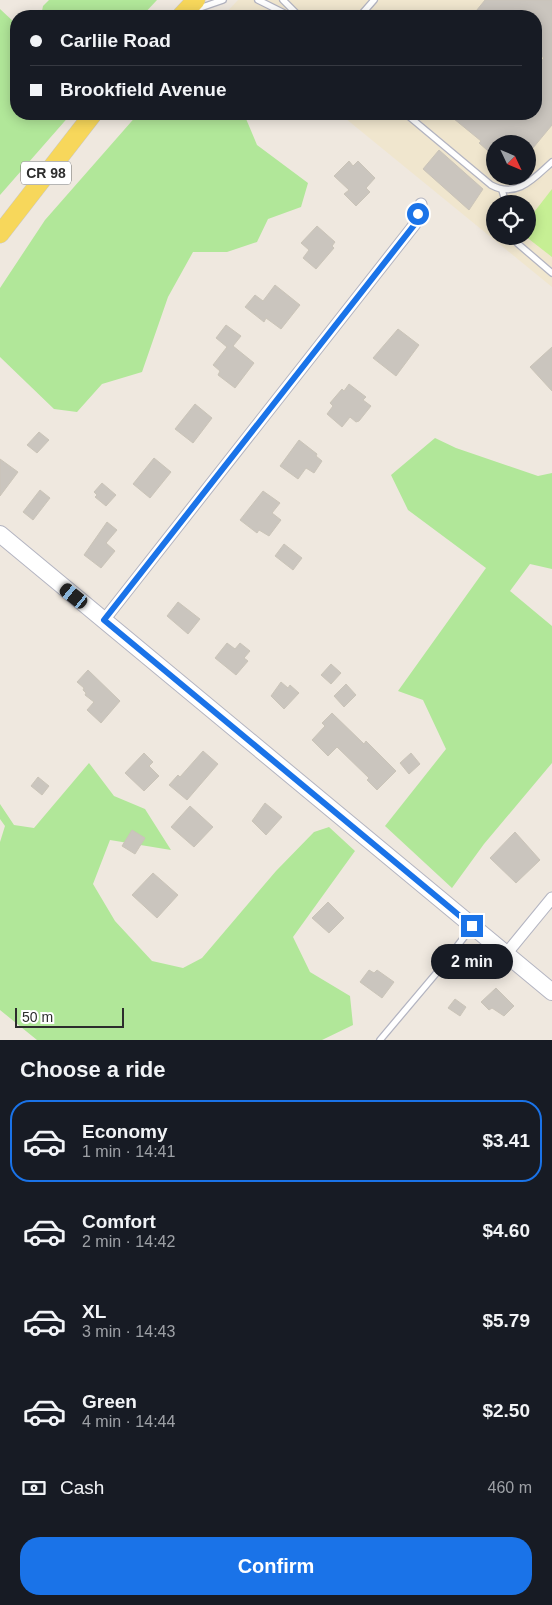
<!DOCTYPE html>
<html lang="en">
<head>
<meta charset="utf-8">
<style>
  :root { --surface:#171b24; --page:#242831; --text:#f1f3f6; --muted:#9ea1a6; --line:#363941; --accent:#1a73e8 }
  body { margin:0; font-family:Helvetica,sans-serif; background:var(--page); color:var(--text); height:100vh; display:flex; flex-direction:column; font-size:19px; white-space:nowrap }
  * { box-sizing:border-box; margin:0 }
  p { font-size:16px; color:var(--muted) }
  .icon { flex:none; width:28px; height:28px; fill:none; stroke:currentColor; stroke-width:2; stroke-linecap:round; stroke-linejoin:round }
  .map { position:relative; height:1040px; overflow:hidden }
  .panel { display:flex; flex-direction:column; background:var(--surface); flex:1 }
  .panel>* { flex:none }
  .top-card { position:absolute; left:10px; top:10px; width:532px; height:110px; border-radius:20px; box-shadow:0 2px 12px #0003; display:grid; align-content:center; height:110px; padding:0 20px; background:var(--surface) }
  .needle { width:32px; rotate:134deg }
  .tools { position:absolute; left:486px; top:135px; display:grid; gap:10px }
  .tools a { display:grid; place-items:center; width:50px; height:50px; border-radius:50%; background:var(--surface); box-shadow:0 2px 12px #0003; font-size:25px }
  .scale { position:absolute; left:15px; bottom:12px; width:109px; box-sizing:border-box; padding-left:5px; border:2px solid #2d2d2d; border-top:0; font-size:14px; line-height:18px; white-space:nowrap; color:#2d2d2d; -webkit-text-stroke:4px #fff; paint-order:stroke }
  .end { position:absolute; width:22px; height:22px; margin:-11px; border:6px solid #1a73e8; background:#fff; box-shadow:0 0 0 2px #fff }
  .from { border-radius:50% }
  .bubble { position:absolute; height:35px; border-radius:18px; background:var(--surface); box-shadow:0 2px 12px #0003; font-size:16px; font-weight:800; line-height:35px; text-align:center }
  .car { position:absolute; width:15px; height:30px; margin:-15px -8px; border-radius:6px; box-shadow:0 0 4px 1px #0007; background:linear-gradient(#222 24%,#8ab4d8 0 40%,#222 0 76%,#8ab4d8 0 86%,#222 0) }
  .top-card b { display:flex; align-items:center; gap:18px; height:48px; font-size:19px }
  .top-card b+b { border-top:1px solid var(--line) }
  .top-card i { width:12px; height:12px; background:var(--text) }
  ul { padding:0; list-style:none }
  li { display:flex; align-items:center; gap:15px; height:82px; margin:0 10px 8px; padding:0 10px; border:2px solid transparent; border-radius:20px }
  li div { flex:1 }
  li b { display:block; font-size:19px }
  li em { font-style:normal; font-weight:800 }
  li.on { border-color:var(--accent) }
  li>.icon { width:45px; height:45px; stroke-width:1.5 }
  h2 { padding:0 20px; font-size:22px; line-height:60px }
  .pay { display:flex; align-items:center; gap:12px; height:55px; padding:0 20px; font-size:19px }
  .pay p { margin-inline-start:auto }
  .primary-button { display:flex; gap:10px; margin-top:auto; padding:10px 20px }
  .primary-button a { flex:1; height:58px; border-radius:20px; background:var(--accent); color:#fff; font-size:20px; font-weight:800; line-height:58px; text-align:center }
  .map>svg:first-child { display:block }
</style>
</head>
<body>
<div class="map">
<svg width="552" height="1040" viewBox="0 0 552 1040">
  <rect width="100%" height="100%" fill="#efe8df"/>
  <!-- education -->
  <path fill="#f0e6ce" fill-rule="evenodd" d="M238 0H552V287L340 114H536V16H223ZM495 144H528V176H495ZM495 204H528V236H495Z"/>
  <!-- green -->
  <g fill="#b1e799">
    <path d="M49 0H157L142 16H41L43 6Z"/>
    <path d="M0 9 16 24V114H71L0 195Z"/>
    <path d="M138 114H244L257 145 308 183 301 207 268 219 257 242 227 252H193L168 297 142 372 102 384 77 412 54 409 0 357V288L45 220Z"/>
    <path d="M435 438 456 448 538 476 552 473V569L530 564 510 591 552 626V763L484 844 452 888 385 826 446 749 423 700 398 691 486 568 408 510 391 475Z"/>
    <path d="M89 763 114 796 145 809 171 850 110 840 93 884 115 921 152 961 183 968 202 958 276 871 314 832 329 827 355 851 293 937 310 972 350 996 353 1025 322 1040H37L0 1010V842L5 826 0 819V804L14 825 34 828Z"/>
  </g>
  <!-- pitch -->
  <path fill="#c6ef94" d="M552 189V257L525 236H528V220Z"/>
  <!-- building -->
  <g fill="#cac5be" stroke="#cac4b8">
    <path d="M485 0H552V125L528 154V144H495V157L479 143 481 141 448 114H536V67L544 58 536 52V16H472Z"/>
    <path d="M439 150 483 189 469 210 423 169Z"/>
    <path d="M349 161 353 166 358 161 375 178 366 188 370 192 356 206 344 194 349 190 334 176Z"/>
    <path d="M317 226 335 242 332 246 334 248 316 269 303 258 309 250 301 243Z"/>
    <path d="M275 285 300 305 281 329 266 318 264 322 245 307 255 295 263 301Z"/>
    <path d="M226 325 241 336 233 346 254 363 235 388 218 375 220 371 213 365 227 347 216 338Z"/>
    <path d="M398 329 419 345 396 376 373 358Z"/>
    <path d="M552 347V391L530 367Z"/>
    <path d="M349 384 366 397 363 400 371 406 359 421 356 422 350 417 342 427 327 414 333 406 330 403 342 389 344 391Z"/>
    <path d="M195 404 212 418 193 443 175 429Z"/>
    <path d="M39 432 49 440 37 453 27 445Z"/>
    <path d="M299 440 317 454 316 456 322 461 314 473 306 468 298 479 280 466Z"/>
    <path d="M154 458 171 472 150 498 133 484Z"/>
    <path d="M0 459 18 472 0 496Z"/>
    <path d="M102 483 116 495 106 506 95 497 97 495 94 492Z"/>
    <path d="M40 490 50 498 33 520 23 512Z"/>
    <path d="M263 491 280 503 272 513 281 520 269 536 259 530 257 533 240 520Z"/>
    <path d="M107 522 117 530 106 543 115 551 101 568 84 555Z"/>
    <path d="M284 544 302 558 293 570 275 556Z"/>
    <path d="M178 602 200 619 188 634 167 616Z"/>
    <path d="M227 643 235 649 240 643 250 651 244 658 248 661 236 675 215 658Z"/>
    <path d="M331 664 341 673 331 684 321 675Z"/>
    <path d="M88 670 120 701 101 723 87 710 94 702 85 695 86 693 83 690 84 688 77 682Z"/>
    <path d="M281 682 288 688 290 685 299 693 284 709 271 696Z"/>
    <path d="M346 684 356 695 344 707 334 696Z"/>
    <path d="M332 713 364 744 366 741 396 771 377 790 367 780 369 778 337 747 328 756 312 740 325 726 322 723Z"/>
    <path d="M203 751 218 764 187 800 169 785 178 775 180 777Z"/>
    <path d="M144 753 153 762 149 766 159 776 144 791 125 773Z"/>
    <path d="M411 753 420 764 409 774 400 763Z"/>
    <path d="M38 777 49 786 42 795 31 786Z"/>
    <path d="M265 803 282 817 266 835 252 821Z"/>
    <path d="M190 806 213 827 194 847 171 827Z"/>
    <path d="M132 830 145 838 135 854 122 846Z"/>
    <path d="M515 832 540 860 516 883 490 858Z"/>
    <path d="M153 873 178 895 157 918 132 895Z"/>
    <path d="M328 902 344 918 329 933 312 918Z"/>
    <path d="M369 970 374 973 377 970 394 982 382 998 360 982Z"/>
    <path d="M496 988 514 1006 504 1016 492 1008 489 1010 481 1002Z"/>
    <path d="M455 999 466 1007 460 1016 448 1008Z"/>
  </g>
  <g fill="none" stroke-linecap="round" stroke-linejoin="round">
    <!-- lane casing -->
    <g stroke="#b3b4c1" stroke-width="8">
      <g id="lane">
        <path d="M258 0 290 16"/>
        <path d="M283 0 299 16"/>
        <path d="M194 10 223 0"/>
        <path d="M360 16 374 0"/>
        <path d="M406 114 491 185C517 199 534 178 552 162"/>
        <path d="M502 190 506 204"/>
        <path d="M515 236 517 243 552 273"/>
        <path d="M380 1040 439 970 471 928"/>
      </g>
    </g>
    <!-- street casing -->
    <g stroke="#b3b4c1" stroke-width="13">
      <g id="street">
        <path d="M104 620 415 224 421 204"/>
        <path d="M506 954 552 898"/>
      </g>
    </g>
    <!-- secondary casing -->
    <g stroke="#b3b4c1" stroke-width="18">
      <path id="secondary" d="M0 534 552 992"/>
    </g>
    <!-- primary casing -->
    <g stroke="#c8c8c8" stroke-width="19">
      <g id="primary">
        <path d="M181 16 196 0"/>
        <path d="M0 234 93 114"/>
      </g>
    </g>
    <!-- lane -->
    <use href="#lane" stroke="#fff" stroke-width="5.5"/>
    <!-- street -->
    <use href="#street" stroke="#fff" stroke-width="11"/>
    <!-- secondary -->
    <use href="#secondary" stroke="#fff" stroke-width="16"/>
    <!-- primary -->
    <use href="#primary" stroke="#f7d75b" stroke-width="18"/>
  </g>
  <g fill="none" stroke-linecap="round" stroke-linejoin="round">
    <!-- route -->
    <path stroke="#1a73e8" stroke-width="6" d="M418 214 415 224 104 620 472 926"/>
  </g>
  <g text-anchor="middle" dominant-baseline="central" stroke-width="4" stroke-linejoin="round" paint-order="stroke">
    <!-- shield labels -->
    <rect fill="#fff" stroke="#6c6c6c" stroke-width="1" x="21" y="161.5" width="50" height="23" rx="4"/>
    <g font-size="14" font-weight="bold" fill="#2d2d2d">
      <text x="46" y="173">CR 98</text>
    </g>
  </g>
</svg>
<div class="tools">
<a><svg class="needle" viewBox="-14 -14 28 28"><path d="M0-13l5 13h-10z" fill="#e53935"/><path d="M0 13l5-13h-10z" fill="#9ea1a6"/></svg></a>
<a><svg class="icon" aria-label="locate" viewBox="0 0 24 24"><circle cx="12" cy="12" r="6"/><path d="M12 2v4M12 18v4M2 12h4M18 12h4"/></svg></a>
</div>
<div class="scale">50 m</div>
<i class="end from" style="left:418px;top:214px"></i>
<i class="end" style="left:472px;top:926px"></i>
<div class="bubble" style="left:431px;top:944px;width:82px">2 min</div>
<i class="car" style="left:74px;top:596px;rotate:309deg"></i>
<div class="top-card">
<b><i class="from"></i>Carlile Road</b>
<b><i></i>Brookfield Avenue</b>
</div>
</div>
<section class="panel">
<h2>Choose a ride</h2>
<ul>
<li class="on"><svg class="icon" aria-label="car" viewBox="0 0 24 24"><path d="M5 17H2v-5l4-1 3-4h7l3 4 3 1v5h-3M9 17h6M6 11h13"/><circle cx="7" cy="17" r="2"/><circle cx="17" cy="17" r="2"/></svg><div><b>Economy</b><p>1 min · 14:41</p></div><em>$3.41</em></li>
<li><svg class="icon" aria-label="car" viewBox="0 0 24 24"><path d="M5 17H2v-5l4-1 3-4h7l3 4 3 1v5h-3M9 17h6M6 11h13"/><circle cx="7" cy="17" r="2"/><circle cx="17" cy="17" r="2"/></svg><div><b>Comfort</b><p>2 min · 14:42</p></div><em>$4.60</em></li>
<li><svg class="icon" aria-label="car" viewBox="0 0 24 24"><path d="M5 17H2v-5l4-1 3-4h7l3 4 3 1v5h-3M9 17h6M6 11h13"/><circle cx="7" cy="17" r="2"/><circle cx="17" cy="17" r="2"/></svg><div><b>XL</b><p>3 min · 14:43</p></div><em>$5.79</em></li>
<li><svg class="icon" aria-label="car" viewBox="0 0 24 24"><path d="M5 17H2v-5l4-1 3-4h7l3 4 3 1v5h-3M9 17h6M6 11h13"/><circle cx="7" cy="17" r="2"/><circle cx="17" cy="17" r="2"/></svg><div><b>Green</b><p>4 min · 14:44</p></div><em>$2.50</em></li>
</ul>
<div class="pay"><svg class="icon" aria-label="cash" viewBox="0 0 24 24"><path d="M3 7h18v10H3z"/><circle cx="12" cy="12" r="2"/></svg>Cash<p>460 m</p></div>
<div class="primary-button"><a>Confirm</a></div>
</section>
</body>
</html>
